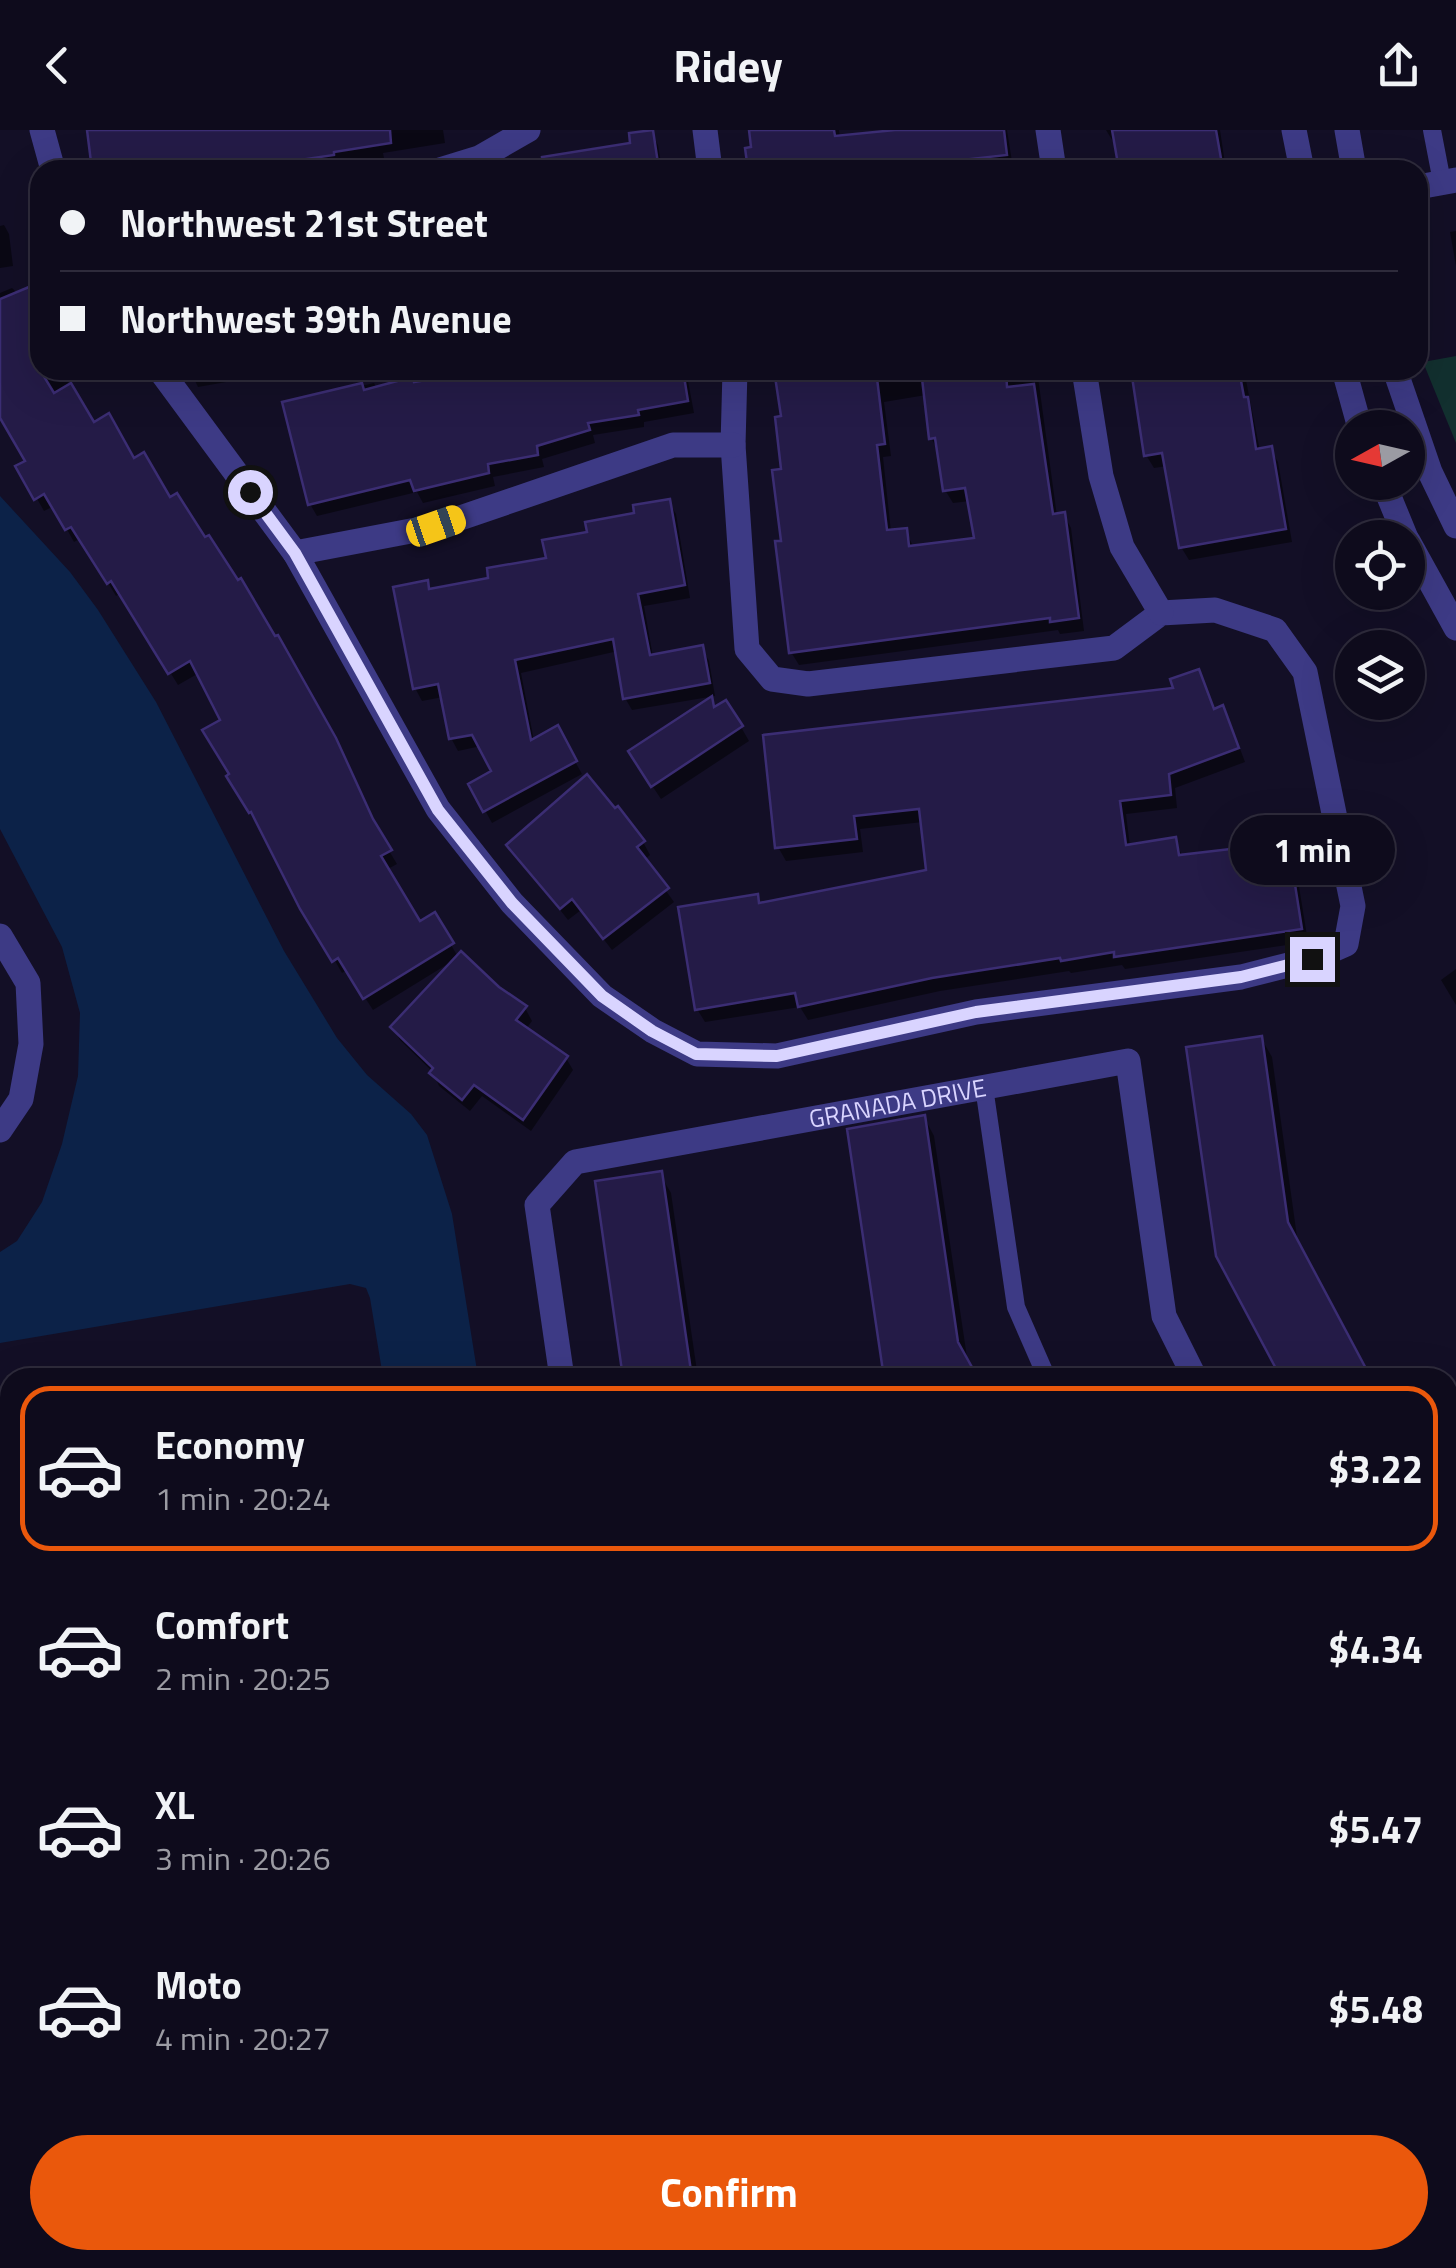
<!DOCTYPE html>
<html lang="en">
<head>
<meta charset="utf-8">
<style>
  :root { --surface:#0e0b1c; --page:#1c1929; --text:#f1f3f6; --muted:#9b9ba3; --line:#2e2b3b; --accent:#ea580c }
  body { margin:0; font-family:"Titillium Web",sans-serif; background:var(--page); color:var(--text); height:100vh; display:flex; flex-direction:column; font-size:38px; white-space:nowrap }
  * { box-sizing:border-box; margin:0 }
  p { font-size:32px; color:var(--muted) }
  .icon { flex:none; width:55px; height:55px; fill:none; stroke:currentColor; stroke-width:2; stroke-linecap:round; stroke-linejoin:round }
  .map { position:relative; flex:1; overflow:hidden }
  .drawer { position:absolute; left:0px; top:1238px; width:1458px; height:902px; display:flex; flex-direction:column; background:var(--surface); border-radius:30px 30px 0 0; box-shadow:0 10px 40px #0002,0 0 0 2px var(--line) }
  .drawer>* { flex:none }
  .banner { position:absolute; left:30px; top:30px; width:1398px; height:220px; border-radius:30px; box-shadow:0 10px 40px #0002,0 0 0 2px var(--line); display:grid; align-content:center; height:220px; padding:0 30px; background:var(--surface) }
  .needle { width:65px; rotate:262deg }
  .controls { position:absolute; left:1335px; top:280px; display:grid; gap:20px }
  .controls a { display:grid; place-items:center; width:90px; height:90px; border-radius:50%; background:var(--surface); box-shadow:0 10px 40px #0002,0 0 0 2px var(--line); font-size:50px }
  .end { position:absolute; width:45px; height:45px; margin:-22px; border:12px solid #d9d4ff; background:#111; box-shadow:0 0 0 5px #111 }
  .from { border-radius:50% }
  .bubble { position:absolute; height:70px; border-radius:35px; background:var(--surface); box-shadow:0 10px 40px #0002,0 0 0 2px var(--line); font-size:32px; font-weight:700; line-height:70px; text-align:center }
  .car { position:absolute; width:30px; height:60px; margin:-30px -15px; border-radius:12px; box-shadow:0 0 8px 2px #0007; background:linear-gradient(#f5c518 24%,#345 0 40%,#f5c518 0 76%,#345 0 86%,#f5c518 0) }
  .banner b { display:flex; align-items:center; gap:35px; height:95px; font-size:38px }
  .banner b+b { border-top:2px solid var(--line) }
  .banner i { width:25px; height:25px; background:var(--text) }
  ul { padding:18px 0 0; list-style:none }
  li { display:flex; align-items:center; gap:30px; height:165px; margin:0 20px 15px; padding:0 10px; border:5px solid transparent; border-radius:30px }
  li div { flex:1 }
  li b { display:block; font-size:38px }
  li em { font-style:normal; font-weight:700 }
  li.selected { border-color:var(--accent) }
  li>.icon { width:90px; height:90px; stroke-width:1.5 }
  .button { display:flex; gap:20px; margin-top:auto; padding:20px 30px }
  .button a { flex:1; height:115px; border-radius:60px; background:var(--accent); color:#fff; font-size:40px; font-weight:700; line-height:115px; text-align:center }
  header { display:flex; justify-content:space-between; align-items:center; height:130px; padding:0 30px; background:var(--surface); font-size:45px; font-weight:700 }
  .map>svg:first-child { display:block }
</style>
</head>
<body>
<header><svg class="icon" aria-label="back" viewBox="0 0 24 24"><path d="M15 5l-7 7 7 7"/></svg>Ridey<svg class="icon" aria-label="share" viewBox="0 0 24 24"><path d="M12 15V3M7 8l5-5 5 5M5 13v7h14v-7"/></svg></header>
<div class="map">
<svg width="1456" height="2138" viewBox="0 0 1456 2138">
  <rect width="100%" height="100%" fill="#130f26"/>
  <!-- green -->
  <g fill="#12302f">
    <path d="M1456 226V313L1423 232Z"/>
    <path d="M961 2130H1082L1087 2138H954Z"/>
  </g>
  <!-- water -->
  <g fill="#0c2248">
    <path d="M0 366 70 442 98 480 156 572 284 821 337 908 367 945 411 984 427 1005 452 1084 478 1247H383L370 1168 366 1158 350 1154 0 1213V1122L17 1111 42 1072 62 1014 78 946 80 883 62 817 0 699Z"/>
    <path d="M1448 1556H1456V1685L1448 1688Z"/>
  </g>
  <!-- shadow -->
  <g fill="#0007" fill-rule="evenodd">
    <path d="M89 0H443L445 13 383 23 384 28 325 40H95Z"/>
    <path d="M752 0H839L840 8 914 0H1007L1013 38 751 40 754 19Z"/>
    <path d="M1106 0H1220L1226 40H1121L1117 12 1114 13Z"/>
    <path d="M651 2 658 15 662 40H583Z"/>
    <path d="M4 95 9 104 13 136 0 138V96Z"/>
    <path d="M1456 101V136L1450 102Z"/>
    <path d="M12 158 40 185V240H61L93 295 133 331 377 701 397 734 386 740 419 794 434 785 458 827 525 878 532 891 526 899 566 928 573 940 531 1001 482 966 470 981 439 956 433 942 400 910 393 897 451 832 373 880 347 840 342 843 237 660 223 591 199 543 178 555 121 463 116 466 81 408 74 412 54 376 44 381 19 337 29 332 3 288 0 290V163Z"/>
    <path d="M190 240H295L198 257Z"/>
    <path d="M485 240H686L694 283 644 292V297L593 305 595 313 542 329 544 337 493 347 495 356 423 373 417 362 317 386 310 374 286 274 374 253 377 259Z"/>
    <path d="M776 240H1037L1057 386 1064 385 1071 398 1084 501 1060 504 1058 500 799 535 791 522 784 413V289ZM926 265 931 308 939 322 945 360 953 373 970 371 977 411 914 418 905 400 891 402 883 327 891 326 884 272Z"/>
    <path d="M1133 240H1244L1260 321 1270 319 1278 332 1292 412 1189 430 1181 417 1167 336 1154 338 1146 325Z"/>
    <path d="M669 372 676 384 690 468 644 476 653 527 702 518 709 531 715 566 632 580 625 568 618 521 521 543 534 611 557 599 582 644 492 693 471 655 495 642 481 616 458 621 451 608 443 567 422 571 415 558 426 453 431 461 491 450 549 430 590 404Z"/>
    <path d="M1198 542 1215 581 1222 578 1230 592 1245 632 1175 658 1177 678 1126 684 1130 717 1174 709 1183 727 1251 719 1283 694 1291 707 1308 812 1125 839 1122 835 1071 843 1069 841 940 861 808 890 800 877 705 892 697 879 757 767 761 775 929 742 923 692 860 699 863 722 786 731 778 717 766 608 1177 560Z"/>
    <path d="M711 570 716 579 741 597 749 611 661 669 639 636Z"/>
    <path d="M643 712 650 725 644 730 674 772 612 820 581 780 568 790 509 715Z"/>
    <path d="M1456 839V875L1441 850Z"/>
    <path d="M1261 908 1272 927 1298 1114 1284 1248Z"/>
    <path d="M924 987 934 1006 968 1234 887 1247Z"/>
    <path d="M660 1044 671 1063 698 1248H626Z"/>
    <path d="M1448 1420 1456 1421V1516L1448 1515Z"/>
    <path d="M195 2130H345L358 2138H207Z"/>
    <path d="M1122 2130H1203L1208 2138H1126Z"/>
  </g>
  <!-- building -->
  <g fill="#241b47" stroke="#3b2d73" stroke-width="2.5">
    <path d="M87 0H390L391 13 334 22V25L231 40H92Z"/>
    <path d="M653 0 659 40H543L542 27 630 13 629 3Z"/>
    <path d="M749 0H834L835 6 895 0H1004L1007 25 873 40H748L745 18 751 17Z"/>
    <path d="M1112 0H1216L1223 40H1119Z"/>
    <path d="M29 157 40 184V240L54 263 71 253 94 292 109 283 134 328 144 322 170 367 177 363 205 407 209 405 238 450 241 448 275 506 278 505 336 608 373 689 392 720 381 726 420 791 435 782 454 813 363 869 338 828 332 832 300 779 251 682 249 683 226 646 229 644 202 600 220 590 190 531 168 544 111 451 107 454 71 397 65 400 44 364 34 370 15 336 25 331 0 288V169Z"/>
    <path d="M485 240H683L688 271 638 280 639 285 588 293 590 300 537 316 538 325 488 334 489 343 414 361 410 350 308 375 282 272 362 253 364 260 412 247 414 252Z"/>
    <path d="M774 240H876L885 314 877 315 887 400 907 398 909 416 974 408 965 358 943 361 935 308 929 309 921 240H1006L1007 257 1034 254 1053 384 1065 382 1079 488 1050 492V488L789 523 775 411H781L772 340 781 339 775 287 781 286Z"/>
    <path d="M1131 240H1239L1244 267H1248L1256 319 1272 316 1286 399 1179 418 1162 323 1144 326Z"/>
    <path d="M670 369 685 455 638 464 650 525 703 515 710 553 623 569 613 509 515 530 531 610 558 595 577 631 483 682 468 654 491 641 472 605 449 609 438 554 413 559 393 457 428 450 429 459 488 448 487 438 546 428 542 410 587 402 585 392 634 383 633 375Z"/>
    <path d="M1199 539 1214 579 1223 575 1239 618 1169 644 1171 665 1120 671 1126 715 1176 707 1179 725 1248 717 1247 711 1257 710 1254 696 1285 691 1302 799 1114 827V822L1061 831 1060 828 932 848 798 877 795 863 695 880 678 777 758 764 759 773 926 740 919 679 854 686 857 709 775 718 763 605 1173 558 1170 549Z"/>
    <path d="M712 566 714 577 726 570 743 596 651 657 628 621Z"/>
    <path d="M587 644 615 678 618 676 645 711 637 717 669 758 603 809 572 769 560 779 506 715Z"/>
    <path d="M461 821 499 857 527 876 516 890 568 926 523 990 474 955 462 970 429 943 433 938 390 897Z"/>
    <path d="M1262 906 1288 1092 1371 1248H1281L1216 1126 1186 917Z"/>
    <path d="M925 985 958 1212 978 1248H884L847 999Z"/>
    <path d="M662 1041 692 1248H623L595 1051Z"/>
  </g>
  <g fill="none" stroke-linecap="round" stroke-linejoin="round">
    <!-- lane -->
    <g stroke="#3d3a85" stroke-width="18">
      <path d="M1432 0 1442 52"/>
      <path d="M984 957 1016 1177 1047 1248"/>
    </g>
    <!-- street -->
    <g stroke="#3d3a85" stroke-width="25">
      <path d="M42 0 53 40"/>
      <path d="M705 0 710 40"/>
      <path d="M1048 0 1054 40"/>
      <path d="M1294 0 1302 40"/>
      <path d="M1347 0 1354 40"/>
      <path d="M440 40 479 28 528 0"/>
      <path d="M1418 57 1456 50"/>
      <path d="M160 240 295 423 438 679 512 773 602 866 653 901 697 924 777 926 976 882 1241 847 1312 829 1346 814 1353 776 1305 542 1275 500 1215 480 1161 483 1114 518 808 554 772 549 747 519 733 315 735 240"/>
      <path d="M1084 240 1101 346 1122 417 1161 483"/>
      <path d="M1344 240 1360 298"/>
      <path d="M1395 240 1430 342 1456 396"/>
      <path d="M1383 352 1406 408"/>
      <path d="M1408 411 1456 498"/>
      <path d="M295 423 437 396 673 315H733"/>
      <path d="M0 806 28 853 31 914 21 969 0 1000"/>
      <path id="s1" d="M562 1248 537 1075 575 1032 1128 931 1164 1186 1195 1248"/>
      <path d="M1448 1364H1456"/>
      <path d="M0 1682 10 1680"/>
      <path d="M1448 1770 1456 1767"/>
      <path d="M1448 1830 1456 1827"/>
      <path d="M1448 2041 1456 2056"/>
      <path d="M0 2092 10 2096"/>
      <path d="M62 2130 74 2138"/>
      <path d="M1302 2130 1308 2138"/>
      <path d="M1399 2130 1406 2138"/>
      <path d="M851 2138 857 2130"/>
      <path d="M922 2138 929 2130"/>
    </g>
  </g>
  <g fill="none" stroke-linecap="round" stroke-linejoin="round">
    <!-- route -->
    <path stroke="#d9d4ff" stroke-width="12" d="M250 362 295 423 438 680 512 773 602 866 652 901 696 924 777 926 976 882 1241 847 1312 829"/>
  </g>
  <g text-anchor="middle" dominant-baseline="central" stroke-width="8" stroke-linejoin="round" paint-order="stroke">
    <!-- street labels -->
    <g font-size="25" fill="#d9d4ff" stroke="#130f26">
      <text stroke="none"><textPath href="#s1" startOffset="560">GRANADA DRIVE</textPath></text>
    </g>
  </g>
</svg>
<div class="controls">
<a><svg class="needle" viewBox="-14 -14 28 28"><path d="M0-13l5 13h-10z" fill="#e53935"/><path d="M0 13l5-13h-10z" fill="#9b9ba3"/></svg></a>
<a><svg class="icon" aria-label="locate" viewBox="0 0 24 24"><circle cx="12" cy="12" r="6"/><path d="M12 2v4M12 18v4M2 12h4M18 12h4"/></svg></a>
<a><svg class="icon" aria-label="layers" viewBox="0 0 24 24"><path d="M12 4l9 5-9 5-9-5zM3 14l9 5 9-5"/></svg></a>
</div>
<i class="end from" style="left:250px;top:362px"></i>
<i class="end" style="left:1312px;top:829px"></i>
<div class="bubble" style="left:1230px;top:685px;width:165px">1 min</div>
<i class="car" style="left:436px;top:396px;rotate:71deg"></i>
<div class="banner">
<b><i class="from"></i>Northwest 21st Street</b>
<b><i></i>Northwest 39th Avenue</b>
</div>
<section class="drawer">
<ul>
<li class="selected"><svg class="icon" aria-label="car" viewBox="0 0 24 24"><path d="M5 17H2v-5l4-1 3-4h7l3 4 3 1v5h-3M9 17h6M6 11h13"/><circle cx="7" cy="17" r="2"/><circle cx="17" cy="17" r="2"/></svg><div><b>Economy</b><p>1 min · 20:24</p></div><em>$3.22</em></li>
<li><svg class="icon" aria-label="car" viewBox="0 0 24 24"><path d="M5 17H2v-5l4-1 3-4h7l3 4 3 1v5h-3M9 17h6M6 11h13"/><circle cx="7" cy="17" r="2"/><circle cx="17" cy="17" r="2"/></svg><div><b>Comfort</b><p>2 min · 20:25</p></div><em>$4.34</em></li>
<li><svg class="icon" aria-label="car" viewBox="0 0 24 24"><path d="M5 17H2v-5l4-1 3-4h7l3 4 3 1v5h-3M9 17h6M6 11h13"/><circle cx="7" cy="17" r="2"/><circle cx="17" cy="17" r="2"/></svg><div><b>XL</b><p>3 min · 20:26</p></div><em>$5.47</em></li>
<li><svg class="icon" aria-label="car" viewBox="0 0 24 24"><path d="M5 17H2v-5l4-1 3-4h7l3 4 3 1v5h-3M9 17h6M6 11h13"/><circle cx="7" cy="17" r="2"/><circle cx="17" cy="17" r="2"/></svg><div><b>Moto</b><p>4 min · 20:27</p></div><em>$5.48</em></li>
</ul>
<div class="button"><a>Confirm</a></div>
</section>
</div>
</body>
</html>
